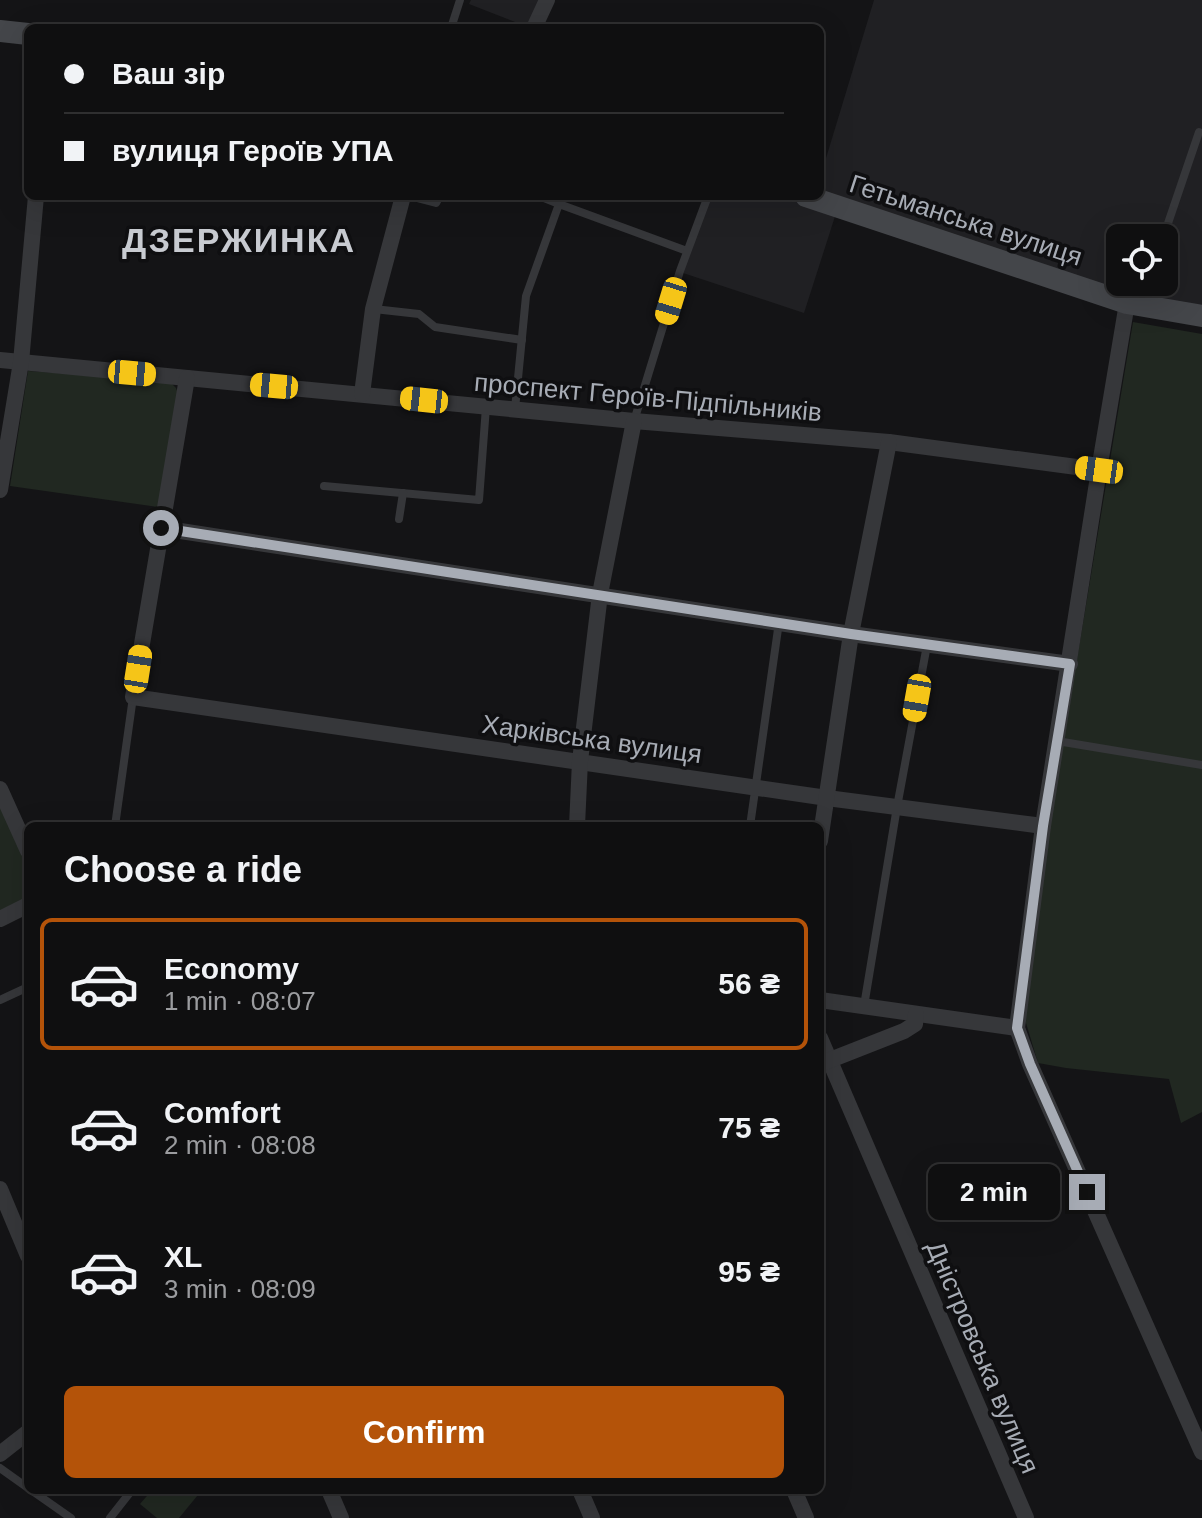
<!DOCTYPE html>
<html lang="en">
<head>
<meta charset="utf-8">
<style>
  :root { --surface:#0f0f10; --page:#1d1d1e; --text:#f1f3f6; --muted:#9b9c9f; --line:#2f2f30; --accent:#b45309 }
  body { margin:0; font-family:Arial,sans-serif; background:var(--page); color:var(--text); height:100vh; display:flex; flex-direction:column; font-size:30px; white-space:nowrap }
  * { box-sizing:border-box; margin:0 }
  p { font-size:26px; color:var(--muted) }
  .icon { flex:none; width:44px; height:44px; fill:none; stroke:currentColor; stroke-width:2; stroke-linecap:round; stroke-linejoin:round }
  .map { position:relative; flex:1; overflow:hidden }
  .panel { position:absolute; left:24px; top:822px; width:800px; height:672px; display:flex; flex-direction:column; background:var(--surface); border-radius:12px; box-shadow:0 8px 32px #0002,0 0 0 2px var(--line) }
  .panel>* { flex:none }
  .top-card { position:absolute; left:24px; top:24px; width:800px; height:176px; border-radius:12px; box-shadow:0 8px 32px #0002,0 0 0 2px var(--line); display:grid; align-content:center; height:176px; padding:0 40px; background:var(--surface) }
  .tools { position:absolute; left:1106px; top:224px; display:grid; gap:16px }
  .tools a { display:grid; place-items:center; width:72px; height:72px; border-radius:12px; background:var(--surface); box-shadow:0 8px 32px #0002,0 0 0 2px var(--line); font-size:40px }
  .end { position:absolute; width:36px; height:36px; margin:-18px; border:10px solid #a7acb5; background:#111; box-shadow:0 0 0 4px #111 }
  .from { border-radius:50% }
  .bubble { position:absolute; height:56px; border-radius:12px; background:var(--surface); box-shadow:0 8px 32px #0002,0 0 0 2px var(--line); font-size:26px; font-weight:700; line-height:56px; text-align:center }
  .car { position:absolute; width:24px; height:48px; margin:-24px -12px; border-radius:10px; box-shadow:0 0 6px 2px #0007; background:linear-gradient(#f5c518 24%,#345 0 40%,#f5c518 0 76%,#345 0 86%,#f5c518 0) }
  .top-card b { display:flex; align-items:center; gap:28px; height:76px; font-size:30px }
  .top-card b+b { border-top:2px solid var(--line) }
  .top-card i { width:20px; height:20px; background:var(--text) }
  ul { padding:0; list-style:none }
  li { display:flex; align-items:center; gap:24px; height:132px; margin:0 16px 12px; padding:0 24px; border:4px solid transparent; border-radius:12px }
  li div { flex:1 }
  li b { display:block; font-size:30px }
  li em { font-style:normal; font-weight:700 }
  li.current { border-color:var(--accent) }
  li>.icon { width:72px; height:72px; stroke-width:1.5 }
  h2 { padding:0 40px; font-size:36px; line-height:96px }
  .cta { display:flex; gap:16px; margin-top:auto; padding:16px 40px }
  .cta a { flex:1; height:92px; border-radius:12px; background:var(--accent); color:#fff; font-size:32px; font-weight:700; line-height:92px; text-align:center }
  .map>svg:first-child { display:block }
</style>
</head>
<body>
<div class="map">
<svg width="1202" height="1518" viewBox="0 0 1202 1518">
  <rect width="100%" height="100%" fill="#141416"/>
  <!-- built -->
  <g fill="#202023" fill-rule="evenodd">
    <path d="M471 0H540L528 27 469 4Z"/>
    <path d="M874 0H1202V316L838 207 804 313 680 272 708 196H820V178ZM1120 238H1164V282H1120Z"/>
  </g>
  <!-- green -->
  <g fill="#212821">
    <path d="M1133 322 1202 334V1112L1181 1123 1169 1079 1066 1068 1038 1063 1020 1003Z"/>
    <path d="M28 371 169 381 176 388 179 397 158 507 10 486Z"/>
    <path d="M0 798 28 859V902L0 915Z"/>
    <path d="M152 1490H202L179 1518H157L140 1504Z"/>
  </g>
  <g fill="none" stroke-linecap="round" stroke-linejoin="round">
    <!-- lane -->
    <g stroke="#36373a" stroke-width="8">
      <path d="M451 28 460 0"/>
      <path d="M409 196 436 203 440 196"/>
      <path d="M539 196 559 204"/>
      <path d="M1163 238 1199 132"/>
      <path d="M1141 304 1148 282"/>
      <path d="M374 309 419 314 435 327 522 340"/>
      <path d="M515 409 526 296 559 204 687 251"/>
      <path d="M634 421 680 271 708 196"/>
      <path d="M324 486 479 500 486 407"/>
      <path d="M399 519 403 493"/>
      <path d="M1057 741 1202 765"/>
      <path d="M115 826 133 697"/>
      <path d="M750 826 779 622"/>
      <path d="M0 1000 28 987"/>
      <path d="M864 1006 897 807 927 645"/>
      <path d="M0 1468 28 1488"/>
      <path d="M31 1490 71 1518"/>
      <path d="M110 1518 132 1490"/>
    </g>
    <!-- street -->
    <g stroke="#36373a" stroke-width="16">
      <path d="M534 28 547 0"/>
      <path d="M1127 303 1099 470 1043 826 1017 1028 1030 1064 1202 1452"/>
      <path d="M0 360 634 421 889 442 1099 470"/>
      <path d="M187 378 133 697 827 798 1043 826"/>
      <path d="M362 394 373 309 403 196"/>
      <path d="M0 490 21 362 36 196"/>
      <path d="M161 528 851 634 1070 664"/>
      <path d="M0 789 28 851"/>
      <path d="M577 826 580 761 600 594 634 421"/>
      <path d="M820 841 851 634 889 442"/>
      <path d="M0 919 28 905"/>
      <path d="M820 1000 1017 1028"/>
      <path d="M820 1038 1026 1518"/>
      <path d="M820 1064 904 1031 915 1024 916 1014"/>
      <path d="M0 1189 28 1256"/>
      <path d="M0 1454 28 1432"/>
      <path d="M329 1490 341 1518"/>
      <path d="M580 1490 592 1518"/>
      <path d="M794 1490 806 1518"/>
    </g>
    <!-- secondary -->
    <g stroke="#44464a" stroke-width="22">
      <path d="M0 31 28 34"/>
      <path d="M806 196 1127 303 1202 316"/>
    </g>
  </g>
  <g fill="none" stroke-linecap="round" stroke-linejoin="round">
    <!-- route -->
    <path stroke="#a7acb5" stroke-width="10" d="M161 528 851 634 1070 664 1043 826 1017 1028 1030 1064 1087 1192"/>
  </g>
  <g text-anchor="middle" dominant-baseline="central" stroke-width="7" stroke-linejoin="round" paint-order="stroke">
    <!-- street labels -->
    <g font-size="26" fill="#a7acb5" stroke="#0f0f11">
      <text transform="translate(966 220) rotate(18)">Гетьманська вулиця</text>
      <text transform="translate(648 397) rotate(5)">проспект Героїв-Підпільників</text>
      <text transform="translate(592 739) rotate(8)">Харківська вулиця</text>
      <text transform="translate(983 1357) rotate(67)">Дністровська вулиця</text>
    </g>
    <!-- district labels -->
    <g font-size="34" font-weight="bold" letter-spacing="2" fill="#c8cbd1" stroke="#0f0f11">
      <text x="239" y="240">ДЗЕРЖИНКА</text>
    </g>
  </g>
</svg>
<div class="tools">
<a><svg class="icon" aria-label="locate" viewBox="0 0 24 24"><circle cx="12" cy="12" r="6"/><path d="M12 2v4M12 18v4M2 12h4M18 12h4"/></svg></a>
</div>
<i class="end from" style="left:161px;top:528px"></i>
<i class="end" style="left:1087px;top:1192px"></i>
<div class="bubble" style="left:928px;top:1164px;width:132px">2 min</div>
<i class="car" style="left:671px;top:301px;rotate:197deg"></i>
<i class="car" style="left:132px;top:373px;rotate:95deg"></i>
<i class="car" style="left:274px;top:386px;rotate:275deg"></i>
<i class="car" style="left:424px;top:400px;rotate:276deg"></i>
<i class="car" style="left:1099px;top:470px;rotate:278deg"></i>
<i class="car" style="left:138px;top:669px;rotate:9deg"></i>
<i class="car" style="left:917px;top:698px;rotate:190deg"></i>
<div class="top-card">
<b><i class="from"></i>Ваш зір</b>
<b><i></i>вулиця Героїв УПА</b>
</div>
<section class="panel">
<h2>Choose a ride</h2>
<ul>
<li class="current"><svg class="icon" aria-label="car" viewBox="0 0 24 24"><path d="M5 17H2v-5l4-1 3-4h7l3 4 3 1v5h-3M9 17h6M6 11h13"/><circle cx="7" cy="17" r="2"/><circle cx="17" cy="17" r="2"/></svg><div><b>Economy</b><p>1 min · 08:07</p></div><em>56 ₴</em></li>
<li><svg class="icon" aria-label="car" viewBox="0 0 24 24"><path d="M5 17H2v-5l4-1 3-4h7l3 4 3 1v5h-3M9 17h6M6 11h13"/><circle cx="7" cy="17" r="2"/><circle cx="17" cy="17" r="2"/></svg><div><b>Comfort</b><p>2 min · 08:08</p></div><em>75 ₴</em></li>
<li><svg class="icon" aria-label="car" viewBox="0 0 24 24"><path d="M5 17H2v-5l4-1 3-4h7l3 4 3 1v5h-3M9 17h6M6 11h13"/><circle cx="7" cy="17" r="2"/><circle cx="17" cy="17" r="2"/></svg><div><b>XL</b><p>3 min · 08:09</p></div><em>95 ₴</em></li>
</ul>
<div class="cta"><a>Confirm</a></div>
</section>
</div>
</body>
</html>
